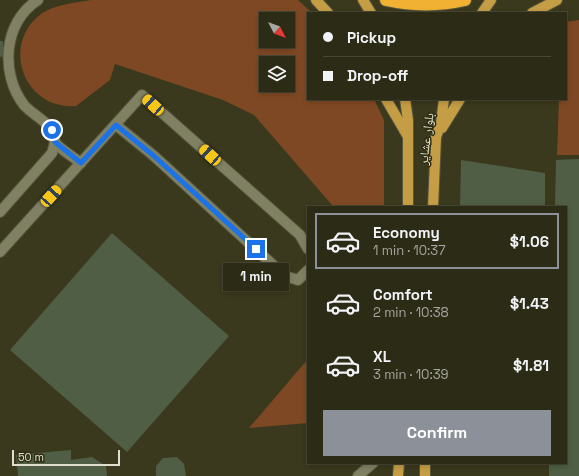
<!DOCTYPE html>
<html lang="en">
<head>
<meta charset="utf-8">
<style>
  :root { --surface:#2c2b16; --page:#383723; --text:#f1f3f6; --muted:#a6a7a1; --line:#484735; --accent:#8c9099 }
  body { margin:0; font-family:"Space Grotesk","Noto Naskh Arabic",sans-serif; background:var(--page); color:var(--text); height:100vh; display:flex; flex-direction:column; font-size:15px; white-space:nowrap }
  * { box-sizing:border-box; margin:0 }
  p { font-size:13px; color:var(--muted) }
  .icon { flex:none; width:22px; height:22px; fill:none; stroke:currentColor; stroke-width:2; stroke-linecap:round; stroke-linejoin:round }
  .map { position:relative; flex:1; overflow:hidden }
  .drawer { position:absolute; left:307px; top:206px; width:260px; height:258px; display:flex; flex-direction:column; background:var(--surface); border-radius:0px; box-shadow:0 2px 6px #0003,0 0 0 1px var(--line) }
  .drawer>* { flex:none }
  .guide { position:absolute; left:307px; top:12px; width:260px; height:88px; border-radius:0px; box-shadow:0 2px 6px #0003,0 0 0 1px var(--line); display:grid; align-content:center; height:88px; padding:0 16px; background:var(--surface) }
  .needle { width:26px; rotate:132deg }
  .tools { position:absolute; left:259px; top:12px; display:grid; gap:8px }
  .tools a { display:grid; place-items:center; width:36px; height:36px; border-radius:0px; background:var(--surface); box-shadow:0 2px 6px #0003,0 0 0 1px var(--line); font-size:20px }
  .scale { position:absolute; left:12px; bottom:10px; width:108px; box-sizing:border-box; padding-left:4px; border:2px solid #e0dfcf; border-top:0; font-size:11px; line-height:14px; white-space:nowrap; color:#e0dfcf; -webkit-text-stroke:3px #302f13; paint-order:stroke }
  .end { position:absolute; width:18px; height:18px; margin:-9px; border:5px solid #1a73e8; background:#fff; box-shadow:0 0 0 2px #fff }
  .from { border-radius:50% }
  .bubble { position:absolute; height:28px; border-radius:0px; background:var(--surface); box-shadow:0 2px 6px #0003,0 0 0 1px var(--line); font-size:13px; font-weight:700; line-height:28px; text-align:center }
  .car { position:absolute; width:12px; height:24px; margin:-12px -6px; border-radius:5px; box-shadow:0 0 3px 1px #0007; background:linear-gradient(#f5c518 24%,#345 0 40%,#f5c518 0 76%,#345 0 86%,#f5c518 0) }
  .guide b { display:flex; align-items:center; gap:14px; height:38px; font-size:15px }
  .guide b+b { border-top:1px solid var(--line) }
  .guide i { width:10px; height:10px; background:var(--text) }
  ul { padding:7px 0 0; list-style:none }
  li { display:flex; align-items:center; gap:12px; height:56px; margin:0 8px 6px; padding:0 8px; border:2px solid transparent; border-radius:0px }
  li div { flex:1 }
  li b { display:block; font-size:15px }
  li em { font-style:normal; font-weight:700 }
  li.active { border-color:var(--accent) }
  li>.icon { width:36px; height:36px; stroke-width:1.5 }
  .action { display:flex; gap:8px; margin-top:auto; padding:8px 16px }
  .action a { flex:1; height:46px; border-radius:0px; background:var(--accent); color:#fff; font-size:16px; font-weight:700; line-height:46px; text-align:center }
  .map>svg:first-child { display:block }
</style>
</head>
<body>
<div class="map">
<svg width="579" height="476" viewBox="0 0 579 476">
  <rect width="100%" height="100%" fill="#3a391d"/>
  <!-- green -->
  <g fill="#7e4824" fill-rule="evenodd">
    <path d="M91 0H298L312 13H308V99H374L384 120V205H332L254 115 223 100 115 64 110 80 76 106C24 110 0 45 41 14 55 4 75 3 91 0ZM266 19H288V41H266ZM266 63H288V85H266Z"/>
    <path d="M579 20V155H557L559 99H566V22Z"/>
    <path d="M308 359V423L249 428Z"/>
  </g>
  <!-- building -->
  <g fill="#4f5e45">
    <path d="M0 41H3L4 56 0 57Z"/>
    <path d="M579 159V476H549V463H566V207H555L556 160Z"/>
    <path d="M461 160 545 173V207H460Z"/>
    <path d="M112 233 229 336 127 452 10 350Z"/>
    <path d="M71 450V460L92 457 106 466 107 476H18L16 455Z"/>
    <path d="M177 457 184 464 186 476H156V466L163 458Z"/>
  </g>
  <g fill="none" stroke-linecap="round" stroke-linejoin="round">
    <!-- minor casing -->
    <g stroke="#56553e" stroke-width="12">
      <g id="minor">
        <path d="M38 0C3 22 0 74 24 105 32 114 45 120 52 130 54 133 53 138 55 142 58 148 75 158 81 163"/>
        <path d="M116 125 154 156 285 276 298 280 308 270"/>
        <path d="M0 212 52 153 55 142"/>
        <path d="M0 252 142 95 300 235 308 249"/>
        <path d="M358 476 373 463"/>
      </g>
    </g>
    <!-- major casing -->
    <g stroke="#56553e" stroke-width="12">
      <g id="major">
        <path d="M316 0 328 13"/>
        <path d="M363 0 371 13"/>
        <path d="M482 13 491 0"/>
        <path d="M532 13 557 0"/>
        <path d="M386 99 407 135"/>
        <path d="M405 99 408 120V207"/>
        <path d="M442 128 460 99"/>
        <path d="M433 207 436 137 441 123 444 99"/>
        <path d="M398 476 399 463"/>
        <path d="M425 476V463"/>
      </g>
    </g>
    <!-- highway casing -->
    <g stroke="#56553e" stroke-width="14">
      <path id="highway" d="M386 0C413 6 439 6 465 0"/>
    </g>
    <!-- minor -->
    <use href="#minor" stroke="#808062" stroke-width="10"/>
    <!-- major -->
    <use href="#major" stroke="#c49d45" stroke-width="10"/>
    <!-- highway -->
    <use href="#highway" stroke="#f1b132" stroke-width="12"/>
  </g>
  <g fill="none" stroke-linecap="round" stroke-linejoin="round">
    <!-- route -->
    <path stroke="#1a73e8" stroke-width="5" d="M52 130 55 142 81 163 116 125 154 156 256 249"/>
  </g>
  <g text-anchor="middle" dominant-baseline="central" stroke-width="3" stroke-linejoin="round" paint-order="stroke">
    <!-- street labels -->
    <g font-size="13" fill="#e0dfcf" stroke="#302f13">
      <text transform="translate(426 139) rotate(-83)">بلوار عشایر</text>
    </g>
  </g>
</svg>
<div class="tools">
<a><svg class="needle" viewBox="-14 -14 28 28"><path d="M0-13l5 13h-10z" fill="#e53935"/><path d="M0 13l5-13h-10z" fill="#a6a7a1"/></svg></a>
<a><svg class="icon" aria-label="layers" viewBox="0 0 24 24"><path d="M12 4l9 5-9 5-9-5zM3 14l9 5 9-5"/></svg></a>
</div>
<div class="scale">50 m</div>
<i class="end from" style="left:52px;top:130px"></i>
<i class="end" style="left:256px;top:249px"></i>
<div class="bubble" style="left:223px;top:263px;width:66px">1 min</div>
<i class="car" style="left:153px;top:105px;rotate:312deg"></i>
<i class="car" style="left:210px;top:155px;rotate:312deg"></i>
<i class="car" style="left:51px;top:196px;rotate:42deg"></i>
<div class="guide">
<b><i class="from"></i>Pickup</b>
<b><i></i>Drop-off</b>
</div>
<section class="drawer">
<ul>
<li class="active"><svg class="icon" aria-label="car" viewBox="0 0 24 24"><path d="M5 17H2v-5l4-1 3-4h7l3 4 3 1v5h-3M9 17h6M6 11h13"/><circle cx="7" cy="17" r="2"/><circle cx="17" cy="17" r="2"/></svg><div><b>Economy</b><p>1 min · 10:37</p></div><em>$1.06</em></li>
<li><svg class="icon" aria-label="car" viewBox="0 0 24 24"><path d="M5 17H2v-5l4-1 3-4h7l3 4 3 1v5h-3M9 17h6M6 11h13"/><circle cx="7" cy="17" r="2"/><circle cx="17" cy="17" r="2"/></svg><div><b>Comfort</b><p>2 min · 10:38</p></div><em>$1.43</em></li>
<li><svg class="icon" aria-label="car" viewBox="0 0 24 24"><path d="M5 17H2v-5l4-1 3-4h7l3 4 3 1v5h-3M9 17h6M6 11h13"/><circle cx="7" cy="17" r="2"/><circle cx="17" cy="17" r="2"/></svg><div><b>XL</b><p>3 min · 10:39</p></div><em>$1.81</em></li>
</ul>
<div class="action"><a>Confirm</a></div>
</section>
</div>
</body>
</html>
